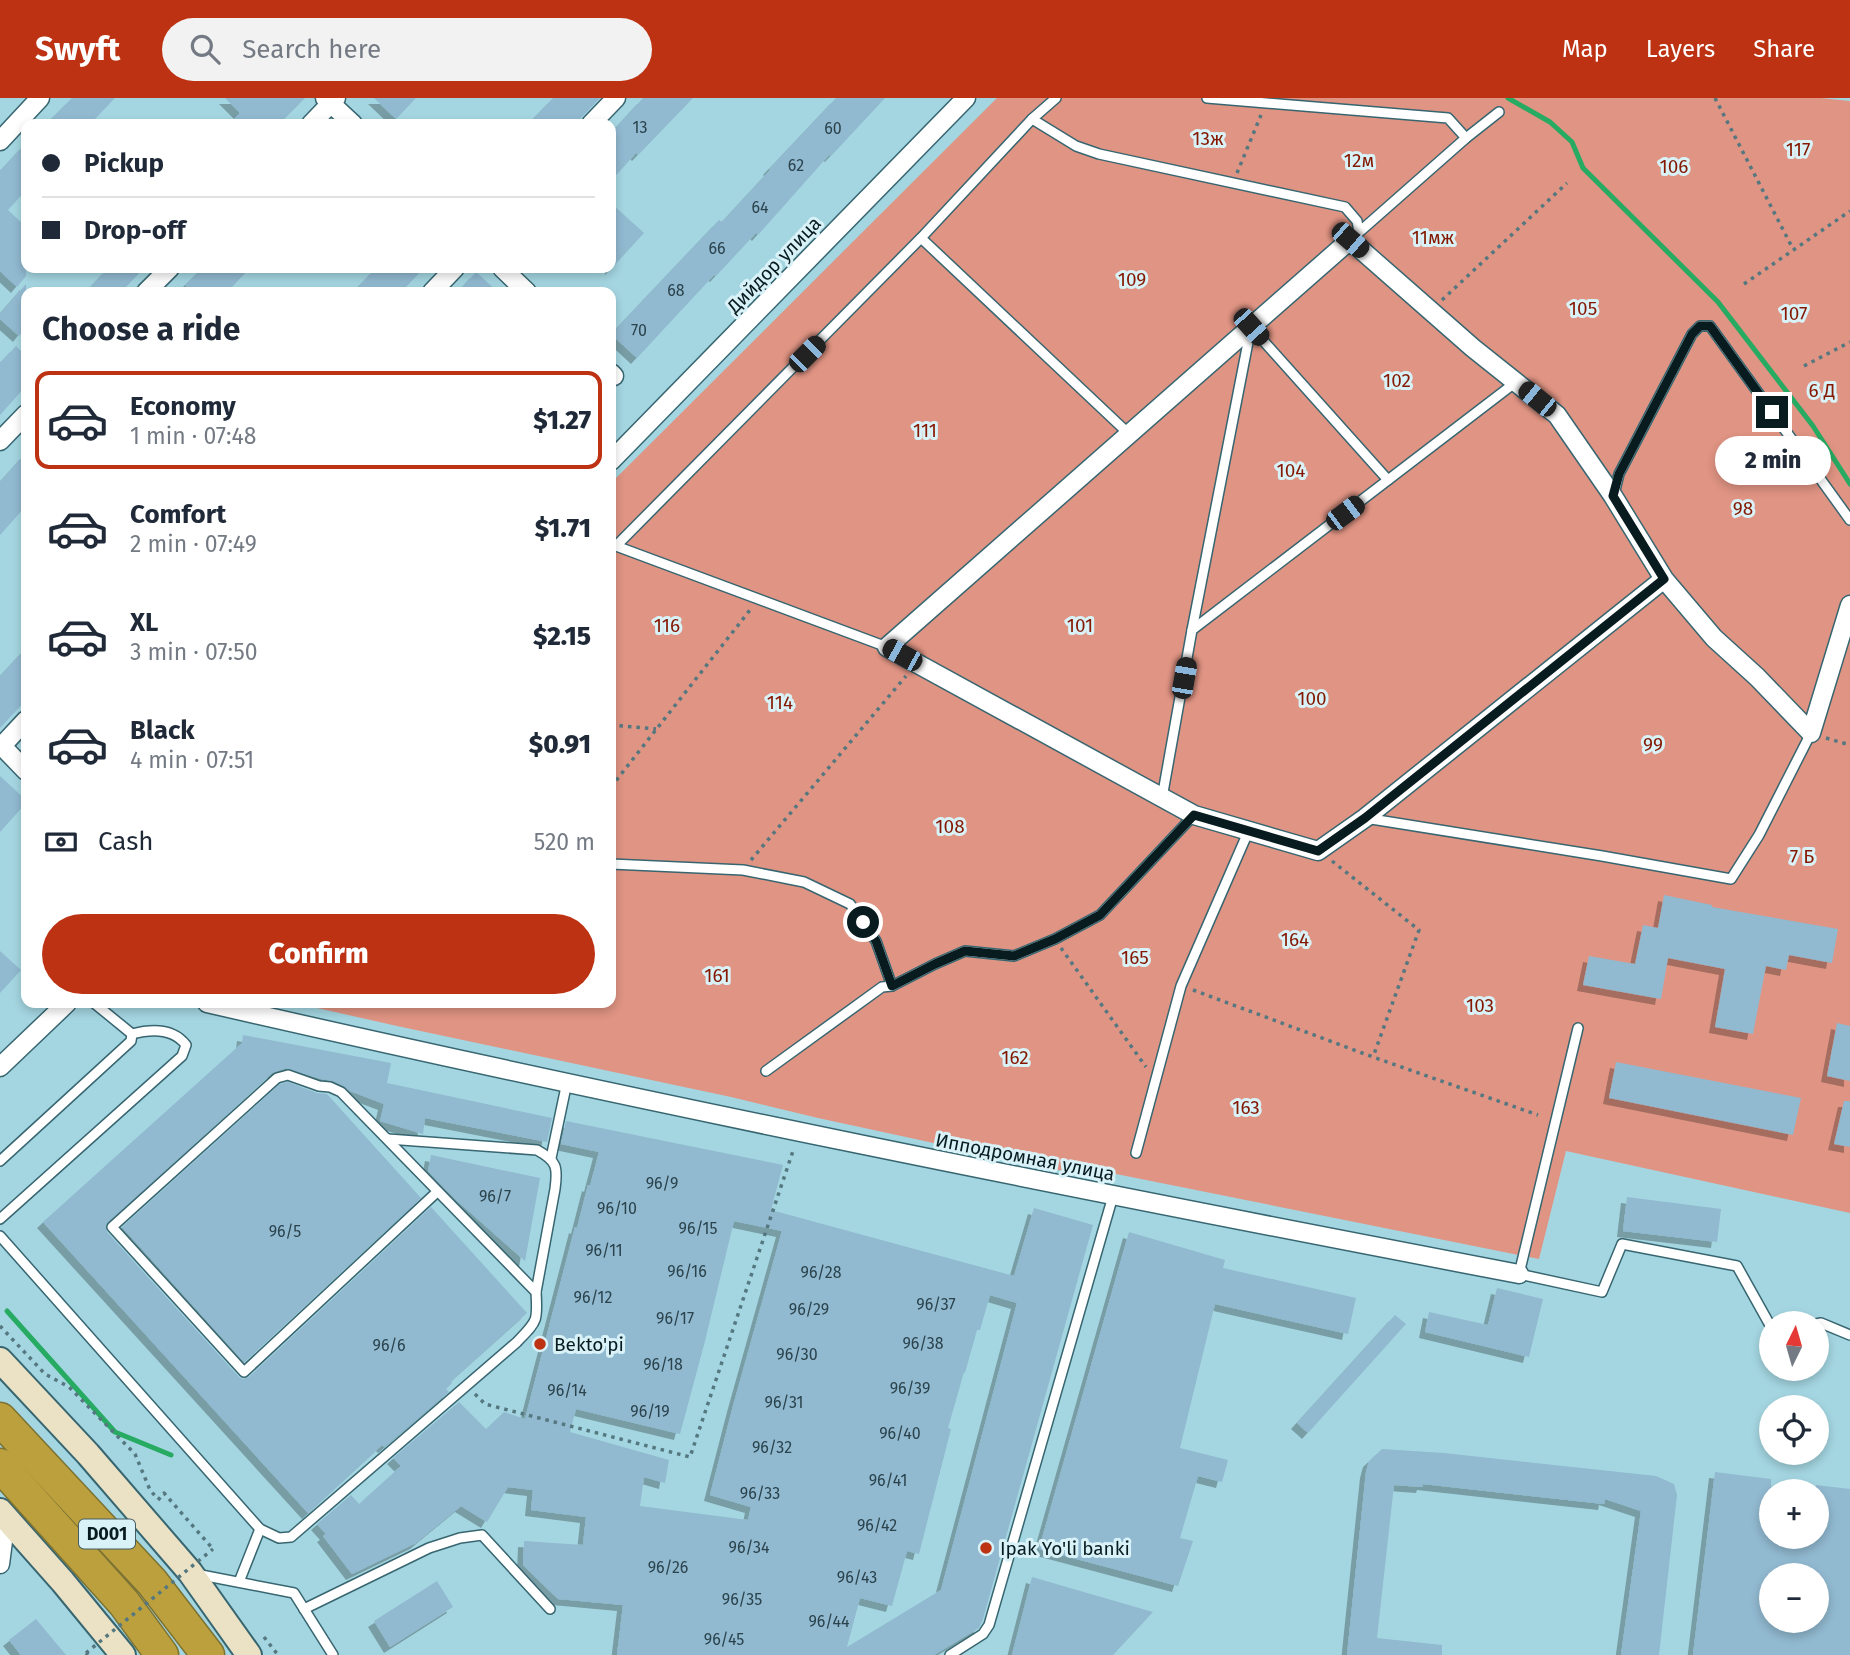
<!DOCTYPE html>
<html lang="en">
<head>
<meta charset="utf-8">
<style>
  :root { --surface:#fff; --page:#f2f2f3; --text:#1f2937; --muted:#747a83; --line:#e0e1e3; --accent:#bc3212 }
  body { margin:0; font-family:"Fira Sans",sans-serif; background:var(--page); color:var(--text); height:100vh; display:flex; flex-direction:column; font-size:26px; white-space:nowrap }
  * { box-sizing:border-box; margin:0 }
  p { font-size:23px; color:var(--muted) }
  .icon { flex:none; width:38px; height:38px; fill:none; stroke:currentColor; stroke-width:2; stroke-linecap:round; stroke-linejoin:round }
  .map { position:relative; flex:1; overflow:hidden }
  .side { position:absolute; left:21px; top:189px; width:595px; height:721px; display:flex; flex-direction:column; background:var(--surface); border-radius:14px; box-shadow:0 4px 10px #0003 }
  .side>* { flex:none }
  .guide { position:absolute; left:21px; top:21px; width:595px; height:154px; border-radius:14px; box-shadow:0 4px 10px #0003; display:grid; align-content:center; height:154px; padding:0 21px; background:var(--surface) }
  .needle { width:46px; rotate:5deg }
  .buttons { position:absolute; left:1759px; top:1213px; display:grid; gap:14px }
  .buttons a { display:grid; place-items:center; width:70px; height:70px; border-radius:50%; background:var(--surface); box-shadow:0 4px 10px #0003; font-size:35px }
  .end { position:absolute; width:32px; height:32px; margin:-16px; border:9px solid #081c20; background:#fff; box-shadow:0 0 0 4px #fff }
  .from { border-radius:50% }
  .bubble { position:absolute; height:49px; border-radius:24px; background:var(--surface); box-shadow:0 4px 10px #0003; font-size:23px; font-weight:800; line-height:49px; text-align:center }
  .car { position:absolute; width:21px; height:42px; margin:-21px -10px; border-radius:9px; box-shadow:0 0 5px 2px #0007; background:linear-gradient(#222 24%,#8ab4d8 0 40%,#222 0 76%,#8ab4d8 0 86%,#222 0) }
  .guide b { display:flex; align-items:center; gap:24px; height:66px; font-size:26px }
  .guide b+b { border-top:2px solid var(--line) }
  .guide i { width:18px; height:18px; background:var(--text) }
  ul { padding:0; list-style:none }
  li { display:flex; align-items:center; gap:21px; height:98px; margin:0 14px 10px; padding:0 7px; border:4px solid transparent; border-radius:14px }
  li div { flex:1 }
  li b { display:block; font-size:26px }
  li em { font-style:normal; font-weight:800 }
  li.on { border-color:var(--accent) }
  li>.icon { width:63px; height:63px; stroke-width:1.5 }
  h2 { padding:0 21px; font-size:32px; line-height:84px }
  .pay { display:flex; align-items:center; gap:18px; height:77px; padding:0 21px; font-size:26px }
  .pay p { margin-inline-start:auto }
  .primary-button { display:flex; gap:14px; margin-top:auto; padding:14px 21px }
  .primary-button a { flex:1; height:80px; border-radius:42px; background:var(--accent); color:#fff; font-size:28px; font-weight:800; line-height:80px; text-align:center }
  header { display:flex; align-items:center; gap:42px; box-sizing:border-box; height:98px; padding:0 35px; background:var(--accent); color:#fff }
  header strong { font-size:33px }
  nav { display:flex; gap:38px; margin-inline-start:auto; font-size:24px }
  .search { width:490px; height:63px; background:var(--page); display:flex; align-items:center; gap:18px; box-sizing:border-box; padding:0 24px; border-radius:38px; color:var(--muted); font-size:26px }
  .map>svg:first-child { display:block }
</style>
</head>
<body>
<header>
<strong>Swyft</strong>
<div class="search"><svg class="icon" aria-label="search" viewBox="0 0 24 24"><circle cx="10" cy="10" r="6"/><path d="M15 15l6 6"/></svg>Search here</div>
<nav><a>Map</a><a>Layers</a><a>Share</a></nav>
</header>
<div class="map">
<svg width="1850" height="1557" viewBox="0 0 1850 1557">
  <defs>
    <filter id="shadow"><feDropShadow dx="-6" dy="6" stdDeviation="0" flood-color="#0004"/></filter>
  </defs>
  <rect width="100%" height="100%" fill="#a4d6e1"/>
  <!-- green -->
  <path fill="#e09483" d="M997 0H1821L1850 3V1115L1566 1053 1539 1161 1116 1076 1109 1083 818 1020 731 999 397 928 295 905H611V385Z"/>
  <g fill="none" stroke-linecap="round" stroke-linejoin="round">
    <!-- stream -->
    <g stroke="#27aa62" stroke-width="5">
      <path d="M1508 0 1550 24 1572 44 1583 70 1718 204 1813 328 1850 386"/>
      <path d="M7 1213 115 1334 171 1357"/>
    </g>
  </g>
  <!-- building -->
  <g fill="#91b9d0" fill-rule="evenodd" filter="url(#shadow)">
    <path d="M72 0H115L90 26H46Z"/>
    <path d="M225 0H305L279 26H229L240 15Z"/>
    <path d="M374 0H416L396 21Z"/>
    <path d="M553 0H600L575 26H528Z"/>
    <path d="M643 0H693L638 57 636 55 611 83V35Z"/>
    <path d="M836 0H885L831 58 829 57 758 137 756 135 716 178 714 177 637 260 611 236 719 122 722 124 770 72 769 71Z"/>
    <path d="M26 45V92L8 112 26 129V178L17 189 0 173V73Z"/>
    <path d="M611 105 644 135 611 171Z"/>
    <path d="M108 170H144L121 194H86Z"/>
    <path d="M202 170H250L227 194H193L185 187Z"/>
    <path d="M376 170H424L401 194H353Z"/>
    <path d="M476 174 498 194H458Z"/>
    <path d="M26 186V229L19 238 0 221V216Z"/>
    <path d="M16 248 26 258V288L0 317V265Z"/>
    <path d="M26 355V408L0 437V384Z"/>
    <path d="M26 550V602L0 630V578Z"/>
    <path d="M0 678 26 702V705L0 734Z"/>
    <path d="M1664 797 1712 807V809L1838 831 1832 865 1789 857 1786 872 1766 868 1753 936 1715 929 1725 871 1668 860 1661 901 1583 887 1589 858 1635 866 1643 827 1658 830Z"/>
    <path d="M0 853 21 872 0 895Z"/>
    <path d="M1837 925 1850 928V983L1827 978Z"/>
    <path d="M243 937 391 965 387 985 552 1020 547 1044 425 1020 423 1036 380 1023 384 1006 350 993 344 988 333 983 321 981 286 970 272 975 106 1126 107 1134 239 1279 243 1281 249 1279 431 1109 527 1215 451 1283 452 1285 446 1291 449 1294 384 1349 382 1347 308 1415 43 1124 242 945Z"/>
    <path d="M1616 964 1801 1000 1793 1037 1609 1000Z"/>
    <path d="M288 984 317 995 327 996 421 1100 244 1264 122 1129 280 986Z"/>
    <path d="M1844 1003H1850V1049L1834 1046Z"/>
    <path d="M566 1023 783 1067 771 1112 1014 1178 1034 1110 1093 1127 983 1521 979 1530 934 1557H617L623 1507 558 1501 523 1467 524 1443 583 1447 586 1419 531 1412 533 1392 508 1389 487 1424 461 1408 416 1445 352 1476 323 1438 326 1436 317 1426 351 1397 359 1406 401 1368 393 1360 459 1304 486 1331 504 1314 525 1321 575 1129 577 1130 588 1087 590 1088 599 1054 561 1046ZM734 1123 782 1133 733 1308 710 1397 751 1409 748 1422 640 1408 644 1379 665 1385 669 1362 570 1334 576 1311 680 1336 705 1243ZM990 1197 1017 1205 941 1492 847 1549 860 1500 892 1508 907 1453 919 1456 951 1331 948 1330 964 1274 965 1275 977 1232H980Z"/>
    <path d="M431 1057 540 1080 525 1163 455 1101 428 1073Z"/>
    <path d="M1627 1099 1721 1111 1717 1144 1623 1133Z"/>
    <path d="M1129 1134 1225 1162 1223 1170 1356 1200 1348 1236 1215 1206 1180 1350 1228 1362 1222 1384 1198 1378 1180 1440 1193 1443 1178 1488 1039 1451Z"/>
    <path d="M1497 1190 1543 1201 1529 1259 1425 1234 1429 1214 1488 1227Z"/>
    <path d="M1395 1217 1406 1226 1308 1335 1297 1325Z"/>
    <path d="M1382 1351 1444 1355 1656 1378 1674 1386 1677 1397 1659 1557H1621L1641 1413 1605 1401 1604 1406 1423 1386 1422 1389 1394 1387 1377 1540 1442 1547V1557H1347L1366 1374 1369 1363Z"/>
    <path d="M1715 1374 1771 1381V1438H1816V1387L1850 1391V1557H1693ZM1771 1477H1816V1522H1771Z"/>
    <path d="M1032 1479 1153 1514 1113 1557H1012Z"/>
    <path d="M437 1483 453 1509 390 1549 374 1523Z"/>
    <path d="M36 1521 66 1557H21L9 1542Z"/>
  </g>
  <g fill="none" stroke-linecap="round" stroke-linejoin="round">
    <!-- lane casing -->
    <g stroke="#376670" stroke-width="12">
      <g id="lane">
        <path d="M1207 0 1448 20 1466 40"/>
        <path d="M1032 21 1076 48 1099 56 1345 109 1357 123 1359 134"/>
        <path d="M1357 136 1466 40 1499 14"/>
        <path d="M921 140 1129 336"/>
        <path d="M1251 229 1388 382"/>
        <path d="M1614 396 1619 376 1692 236 1700 228H1710L1850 422"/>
        <path d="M1192 532 1516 284"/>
        <path d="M887 549 616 448 921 140 1032 21 1056 0"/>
        <path d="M1162 700 1192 532 1250 234"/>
        <path d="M1365 720 1602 758 1731 781 1759 737 1811 635"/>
        <path d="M611 766 743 772 804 784 850 806 876 843 892 888"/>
        <path d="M1578 930 1519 1176 1602 1194 1622 1146 1737 1168 1771 1229"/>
        <path d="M766 973 882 889 892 888 935 866 965 853 1014 858 1055 841 1100 817 1194 717"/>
        <path d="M388 1041 537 1052C557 1063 558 1069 555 1091L536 1194"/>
        <path d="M1136 1055 1181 888 1249 732"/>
        <path d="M551 1060 567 984"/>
        <path d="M0 1063 131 943 132 936 94 905"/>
        <path d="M0 1121 182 958 186 947C173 930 151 931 132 936"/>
        <path d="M0 1138 260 1431 279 1440 291 1439 517 1244C537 1223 538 1224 536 1194L341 994 330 989 319 988 288 977 277 980 112 1129 244 1274 437 1094"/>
        <path d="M1816 1226 1821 1225 1850 1237"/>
        <path d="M196 1476 294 1495 333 1557"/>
        <path d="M239 1484 260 1431"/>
        <path d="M304 1511 429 1450 460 1440 482 1437 550 1511"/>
        <path d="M950 1557 983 1536 989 1527 1113 1098"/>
      </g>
    </g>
    <!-- street casing -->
    <g stroke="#376670" stroke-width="21">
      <g id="street">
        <path d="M325 0 353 26"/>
        <path d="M311 26 336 0"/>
        <path d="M591 26 616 0"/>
        <path d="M0 43 40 0"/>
        <path d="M502 170 527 194"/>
        <path d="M146 194 170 170"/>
        <path d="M432 194 455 170"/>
        <path d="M611 275 614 278"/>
        <path d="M0 343 26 316"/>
        <path d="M611 363 966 0"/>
        <path d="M1664 481 1365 720 1318 753 1194 717 887 549 1350 142 1473 250 1557 317 1613 398 1664 481 1714 540 1757 579 1811 635 1850 507"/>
        <path d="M0 646 26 673"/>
        <path d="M0 650 26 622"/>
        <path d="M207 905C642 1005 1080 1092 1519 1176"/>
        <path d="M0 969 67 905"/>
        <path d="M0 1466 6 1420"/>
      </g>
    </g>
    <!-- secondary casing -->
    <g stroke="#376670" stroke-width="28">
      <g id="secondary">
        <path d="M0 1262 88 1356 190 1474 249 1557"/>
        <path d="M0 1413 63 1484 123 1557"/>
      </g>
    </g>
    <!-- highway casing -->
    <g stroke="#7c7233" stroke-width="35">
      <g id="highway">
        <path d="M0 1321 152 1484 208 1557"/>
        <path d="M0 1367 124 1505 162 1557"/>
      </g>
    </g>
    <!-- path -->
    <g stroke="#55777f" stroke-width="3.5" stroke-dasharray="3.5 5" stroke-linecap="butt">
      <path d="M1715 0 1793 151"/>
      <path d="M1237 75 1261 17"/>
      <path d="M1744 186 1850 113"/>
      <path d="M1442 202 1567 85"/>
      <path d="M1804 268 1850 244"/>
      <path d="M611 627 656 631"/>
      <path d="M1826 640 1850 647"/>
      <path d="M611 689 750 512"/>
      <path d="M751 762 906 578"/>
      <path d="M1332 763 1419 832 1373 959"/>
      <path d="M1061 850 1146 969"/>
      <path d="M1193 892 1373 959 1538 1017"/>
      <path d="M0 1228 45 1276 69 1289 135 1356 150 1392 157 1400"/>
      <path d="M475 1296 485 1306 690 1359 794 1050"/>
      <path d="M158 1402 164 1395 213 1451"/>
      <path d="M264 1539 278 1557"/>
      <path d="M86 1555 88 1557"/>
    </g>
    <!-- lane -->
    <use href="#lane" stroke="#fff" stroke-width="9"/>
    <!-- street -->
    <use href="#street" stroke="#fff" stroke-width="18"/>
    <!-- secondary -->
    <use href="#secondary" stroke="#ebe2c5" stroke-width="24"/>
    <!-- highway -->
    <use href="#highway" stroke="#bba03d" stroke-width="32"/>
    <!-- path-bridge -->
    <path stroke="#55777f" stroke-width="3.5" stroke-dasharray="3.5 5" stroke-linecap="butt" d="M86 1555 213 1451"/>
  </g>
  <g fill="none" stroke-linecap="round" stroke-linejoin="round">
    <!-- route -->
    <path stroke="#081c20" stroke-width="9" d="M863 824 876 843 892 888 935 866 965 853 1014 858 1055 841 1100 817 1194 717 1318 753 1365 720 1664 481 1613 398 1619 376 1692 236 1700 228H1710L1772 314"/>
  </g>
  <!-- markers -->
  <g fill="#bc3212" stroke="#d9f2f8" stroke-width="2.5">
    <circle cx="540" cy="1246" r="7"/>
    <circle cx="986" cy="1450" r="7"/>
  </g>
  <g text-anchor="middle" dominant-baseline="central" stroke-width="6" stroke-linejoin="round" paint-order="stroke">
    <!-- number labels -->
    <g font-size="16" fill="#2a434c">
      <text x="640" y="29">13</text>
      <text x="833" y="30">60</text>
      <text x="796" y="67">62</text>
      <text x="760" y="109">64</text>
      <text x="717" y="150">66</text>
      <text x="676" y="192">68</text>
      <text x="639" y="232">70</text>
      <text x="662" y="1085">96/9</text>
      <text x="495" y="1098">96/7</text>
      <text x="617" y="1110">96/10</text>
      <text x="698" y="1130">96/15</text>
      <text x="285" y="1133">96/5</text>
      <text x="604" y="1152">96/11</text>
      <text x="687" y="1173">96/16</text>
      <text x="821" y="1174">96/28</text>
      <text x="593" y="1199">96/12</text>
      <text x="936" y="1206">96/37</text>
      <text x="809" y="1211">96/29</text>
      <text x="675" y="1220">96/17</text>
      <text x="923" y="1245">96/38</text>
      <text x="389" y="1247">96/6</text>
      <text x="797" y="1256">96/30</text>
      <text x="663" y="1266">96/18</text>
      <text x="910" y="1290">96/39</text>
      <text x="567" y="1292">96/14</text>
      <text x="784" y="1304">96/31</text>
      <text x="650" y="1313">96/19</text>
      <text x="900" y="1335">96/40</text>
      <text x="772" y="1349">96/32</text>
      <text x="888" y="1382">96/41</text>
      <text x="760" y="1395">96/33</text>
      <text x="877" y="1427">96/42</text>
      <text x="749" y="1449">96/34</text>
      <text x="668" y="1469">96/26</text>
      <text x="857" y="1479">96/43</text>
      <text x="742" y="1501">96/35</text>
      <text x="829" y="1523">96/44</text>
      <text x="724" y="1541">96/45</text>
    </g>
    <!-- shield labels -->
    <rect fill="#d9f2f8" stroke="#475c61" stroke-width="2" x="79" y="1421.5" width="56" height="29" rx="5"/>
    <g font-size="18" font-weight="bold" fill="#081c20">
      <text x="107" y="1436">D001</text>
    </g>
    <!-- park labels -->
    <g font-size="19" fill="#841800" stroke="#d9f2f8">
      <text x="1208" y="40">13ж</text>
      <text x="1798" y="51">117</text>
      <text x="1359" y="62">12м</text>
      <text x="1674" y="68">106</text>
      <text x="1433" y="139">11мж</text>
      <text x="1132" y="181">109</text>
      <text x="1583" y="210">105</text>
      <text x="1794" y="215">107</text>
      <text x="1397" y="282">102</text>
      <text x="1822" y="292">6 Д</text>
      <text x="925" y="332">111</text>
      <text x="1291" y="372">104</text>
      <text x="1743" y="410">98</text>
      <text x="667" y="527">116</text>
      <text x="1080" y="527">101</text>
      <text x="1312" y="600">100</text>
      <text x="780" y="604">114</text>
      <text x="1653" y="646">99</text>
      <text x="950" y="728">108</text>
      <text x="1802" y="758">7 Б</text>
      <text x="1295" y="841">164</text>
      <text x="1135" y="859">165</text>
      <text x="717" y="877">161</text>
      <text x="1480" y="907">103</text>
      <text x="1015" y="959">162</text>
      <text x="1246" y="1009">163</text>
    </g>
    <!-- street labels -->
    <g font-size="19" fill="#081c20" stroke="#d9f2f8">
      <text transform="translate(774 167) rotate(-46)">Дийдор улица</text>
      <text transform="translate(1025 1059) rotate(11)">Ипподромная улица</text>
    </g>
    <!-- poi labels -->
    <g font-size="19" fill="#081c20" stroke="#d9f2f8" text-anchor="start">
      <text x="554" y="1246">Bekto'pi</text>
      <text x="1000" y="1450">Ipak Yo'li banki</text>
    </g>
  </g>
</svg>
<div class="buttons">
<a><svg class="needle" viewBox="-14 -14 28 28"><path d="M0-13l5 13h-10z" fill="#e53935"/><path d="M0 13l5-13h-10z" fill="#747a83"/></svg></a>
<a><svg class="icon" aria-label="locate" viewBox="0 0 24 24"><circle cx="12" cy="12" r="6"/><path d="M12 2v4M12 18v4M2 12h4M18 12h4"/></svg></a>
<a>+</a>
<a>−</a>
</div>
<i class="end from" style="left:863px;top:824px"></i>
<i class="end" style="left:1772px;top:314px"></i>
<div class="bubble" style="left:1715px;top:338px;width:116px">2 min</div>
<i class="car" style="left:1350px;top:142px;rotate:131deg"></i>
<i class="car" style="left:1251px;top:229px;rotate:138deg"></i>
<i class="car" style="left:807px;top:256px;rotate:45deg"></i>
<i class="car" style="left:1537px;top:301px;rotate:309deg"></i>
<i class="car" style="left:1345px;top:415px;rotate:53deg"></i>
<i class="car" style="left:902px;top:557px;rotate:299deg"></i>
<i class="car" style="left:1184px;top:580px;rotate:10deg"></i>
<div class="guide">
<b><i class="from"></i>Pickup</b>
<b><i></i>Drop-off</b>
</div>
<section class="side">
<h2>Choose a ride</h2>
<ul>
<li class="on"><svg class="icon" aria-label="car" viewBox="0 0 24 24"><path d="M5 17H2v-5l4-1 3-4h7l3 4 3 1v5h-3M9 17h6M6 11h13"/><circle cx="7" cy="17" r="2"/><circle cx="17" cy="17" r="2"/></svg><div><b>Economy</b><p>1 min · 07:48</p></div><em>$1.27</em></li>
<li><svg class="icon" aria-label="car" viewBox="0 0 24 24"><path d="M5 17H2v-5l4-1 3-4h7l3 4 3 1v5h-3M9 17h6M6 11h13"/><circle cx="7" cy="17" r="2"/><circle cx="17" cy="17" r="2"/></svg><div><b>Comfort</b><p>2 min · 07:49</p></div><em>$1.71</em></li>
<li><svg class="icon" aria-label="car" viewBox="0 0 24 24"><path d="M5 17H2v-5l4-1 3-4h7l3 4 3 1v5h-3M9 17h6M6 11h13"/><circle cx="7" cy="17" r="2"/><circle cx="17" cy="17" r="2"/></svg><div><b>XL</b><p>3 min · 07:50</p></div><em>$2.15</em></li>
<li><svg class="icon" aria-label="car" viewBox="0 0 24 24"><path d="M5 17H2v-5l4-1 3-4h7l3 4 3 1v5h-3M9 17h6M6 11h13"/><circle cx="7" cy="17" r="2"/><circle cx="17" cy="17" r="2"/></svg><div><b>Black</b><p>4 min · 07:51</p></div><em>$0.91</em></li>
</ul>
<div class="pay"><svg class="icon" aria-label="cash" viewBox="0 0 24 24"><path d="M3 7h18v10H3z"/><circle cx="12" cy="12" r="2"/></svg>Cash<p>520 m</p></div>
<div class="primary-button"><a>Confirm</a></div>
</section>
</div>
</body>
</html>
